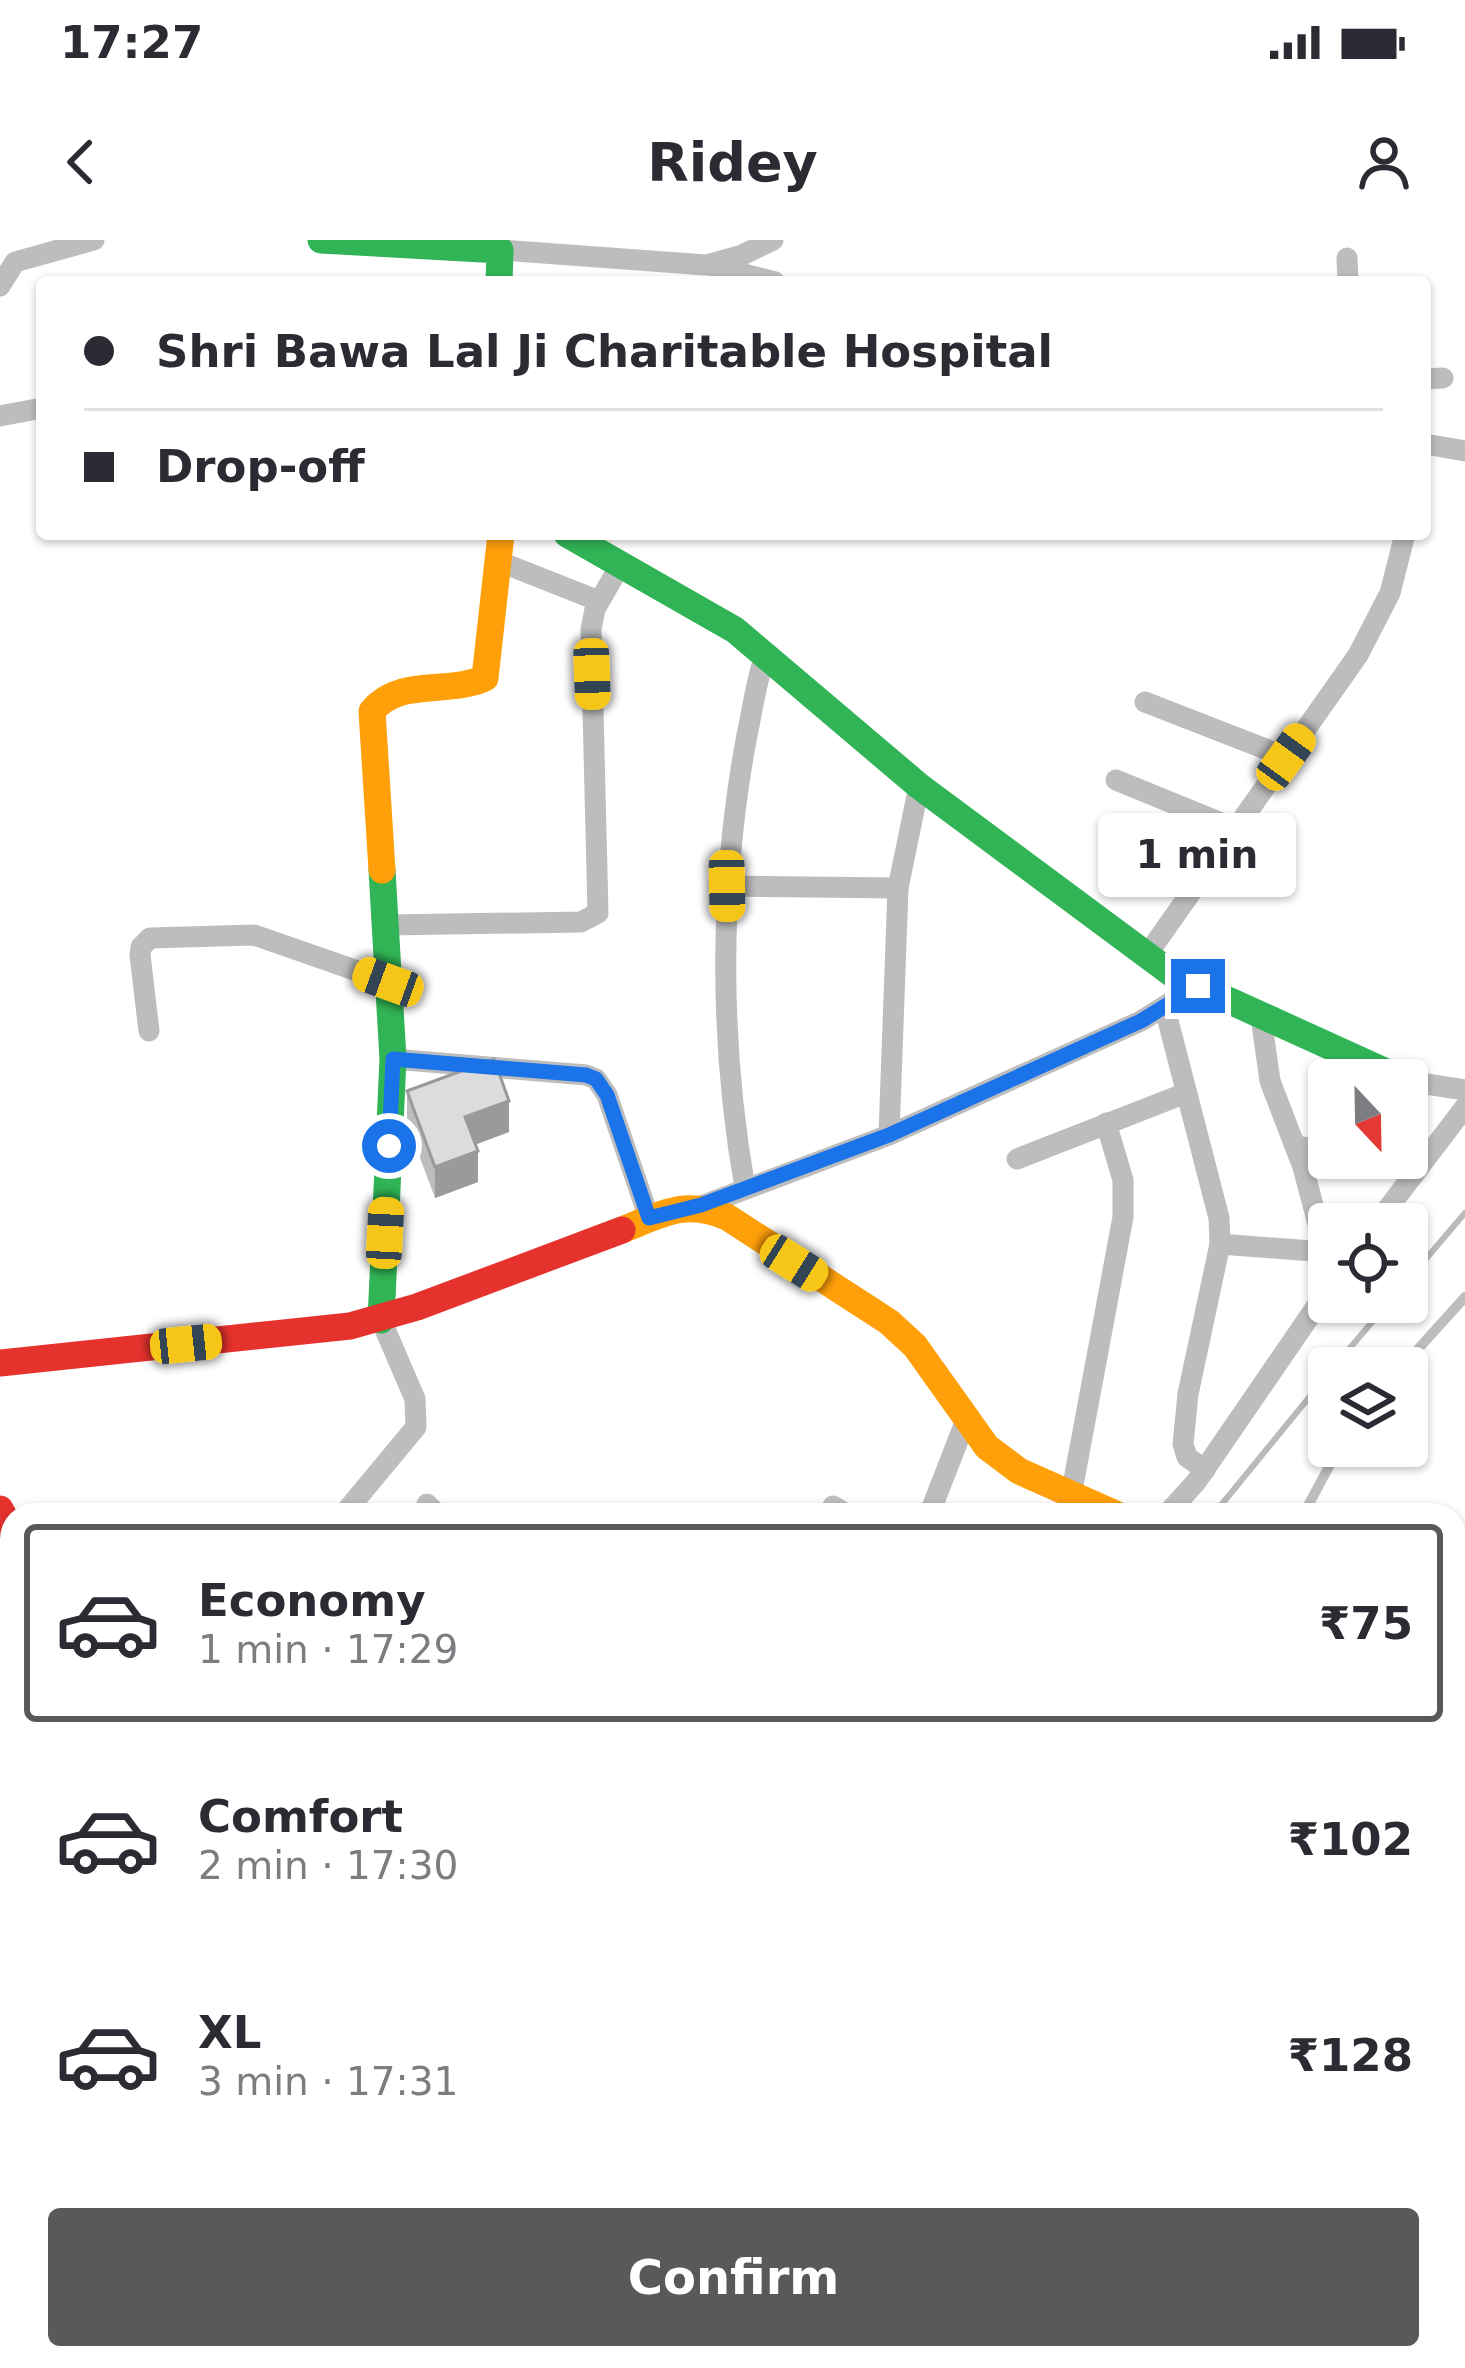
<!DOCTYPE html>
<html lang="en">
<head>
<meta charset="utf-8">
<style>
  :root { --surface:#fff; --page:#f2f2f3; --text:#2b2b33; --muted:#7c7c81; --line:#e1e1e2; --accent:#595959 }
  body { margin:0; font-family:"DejaVu Sans",sans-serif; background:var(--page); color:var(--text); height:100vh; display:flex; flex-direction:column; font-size:45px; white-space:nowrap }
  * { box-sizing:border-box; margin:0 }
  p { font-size:39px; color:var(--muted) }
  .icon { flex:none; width:66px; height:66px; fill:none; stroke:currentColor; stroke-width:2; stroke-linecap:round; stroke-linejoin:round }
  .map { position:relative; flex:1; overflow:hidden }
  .sheet { position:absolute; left:0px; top:1263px; width:1467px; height:867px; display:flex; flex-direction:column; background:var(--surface); border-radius:36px 36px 0 0; box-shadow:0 3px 9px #0004 }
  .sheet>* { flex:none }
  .banner { position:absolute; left:36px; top:36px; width:1395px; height:264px; border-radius:12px; box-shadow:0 3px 9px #0004; display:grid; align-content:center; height:264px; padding:0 48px; background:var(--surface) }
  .needle { width:78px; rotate:158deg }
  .fabs { position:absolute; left:1308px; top:819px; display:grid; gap:24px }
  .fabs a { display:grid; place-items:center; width:120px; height:120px; border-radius:12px; background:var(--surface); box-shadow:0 3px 9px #0004; font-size:60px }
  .end { position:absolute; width:54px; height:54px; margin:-27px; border:15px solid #1a73e8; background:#fff; box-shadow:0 0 0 6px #fff }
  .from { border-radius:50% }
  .bubble { position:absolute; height:84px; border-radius:12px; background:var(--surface); box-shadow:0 3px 9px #0004; font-size:39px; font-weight:700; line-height:84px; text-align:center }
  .car { position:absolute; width:36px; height:72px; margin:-36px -18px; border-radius:15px; box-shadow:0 0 9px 3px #0007; background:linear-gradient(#f5c518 24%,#345 0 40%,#f5c518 0 76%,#345 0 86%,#f5c518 0) }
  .banner b { display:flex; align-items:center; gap:42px; height:114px; font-size:45px }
  .banner b+b { border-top:3px solid var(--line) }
  .banner i { width:30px; height:30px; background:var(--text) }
  ul { padding:21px 0 0; list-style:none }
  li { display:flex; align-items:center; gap:36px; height:198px; margin:0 24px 18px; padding:0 24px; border:6px solid transparent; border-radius:12px }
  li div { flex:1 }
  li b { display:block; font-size:45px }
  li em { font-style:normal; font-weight:700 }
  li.active { border-color:var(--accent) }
  li>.icon { width:108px; height:108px; stroke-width:1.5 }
  .button { display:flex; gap:24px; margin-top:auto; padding:24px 48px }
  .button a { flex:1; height:138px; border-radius:12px; background:var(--accent); color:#fff; font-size:48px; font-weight:700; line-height:138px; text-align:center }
  .status { display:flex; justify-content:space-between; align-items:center; height:84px; padding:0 60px; background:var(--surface); direction:ltr }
  .status svg { height:33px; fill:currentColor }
  header { display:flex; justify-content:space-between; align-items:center; height:156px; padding:0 48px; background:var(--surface); font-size:54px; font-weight:700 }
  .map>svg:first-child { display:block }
</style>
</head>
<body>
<div class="status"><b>17:27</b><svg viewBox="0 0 49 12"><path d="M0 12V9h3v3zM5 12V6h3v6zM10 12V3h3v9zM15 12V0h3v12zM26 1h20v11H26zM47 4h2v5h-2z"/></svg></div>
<header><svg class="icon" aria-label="back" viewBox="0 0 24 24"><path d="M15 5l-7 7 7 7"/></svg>Ridey<svg class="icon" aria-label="person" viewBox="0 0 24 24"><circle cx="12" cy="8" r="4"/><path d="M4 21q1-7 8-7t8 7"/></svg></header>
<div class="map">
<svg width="1465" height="2128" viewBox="0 0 1465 2128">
  <rect width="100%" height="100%" fill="#fff"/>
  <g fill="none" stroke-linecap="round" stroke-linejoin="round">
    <!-- stream -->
    <g stroke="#bababa" stroke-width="6">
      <path d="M1407 1041 1465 973"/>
      <path d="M1333 1128 1389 1062"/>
      <path d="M1213 1275 1329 1133"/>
      <path d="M390 2128 393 2118"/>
    </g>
    <!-- lane -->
    <g stroke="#bdbdbd" stroke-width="10">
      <path d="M1401 1128 1465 1057"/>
      <path d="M1303 1275 1340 1206"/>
      <path d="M1455 1332 1465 1319"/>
    </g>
    <!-- street -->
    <g stroke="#bdbdbd" stroke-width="21">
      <path d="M500 10 706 25 742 15 773 0"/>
      <path d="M1347 18 1348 42"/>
      <path d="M712 26 775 42"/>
      <path d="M0 46 15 22 94 0"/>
      <path d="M1425 139 1443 138"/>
      <path d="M0 176 42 168"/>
      <path d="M1425 204 1465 211"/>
      <path d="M498 321 599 361"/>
      <path d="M1145 462 1286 517"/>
      <path d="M1116 540 1236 589"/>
      <path d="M727 646 898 648"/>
      <path d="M388 685 581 682 598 673 591 389 595 369 622 322"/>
      <path d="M1147 715 1358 415 1390 353 1405 294"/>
      <path d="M1165 769 1219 978 1220 1004 1188 1154 1183 1204 1187 1217 1205 1230"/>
      <path d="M1261 777 1270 841 1303 927 1329 1026"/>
      <path d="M149 791 140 715 141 707 150 698 254 695 389 742"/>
      <path d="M393 819 586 835 596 839 607 855 649 978"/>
      <path d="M1407 841 1465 850"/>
      <path d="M889 895 898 648 919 546"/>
      <path d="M1295 906 1329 911"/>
      <path d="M1370 918 1419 926"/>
      <path d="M1017 919 1186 853"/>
      <path d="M745 948C719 800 719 643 747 495 753 468 756 440 766 413"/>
      <path d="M701 966 889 895 1141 781 1197 746"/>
      <path d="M1376 984 1465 867"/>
      <path d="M1220 1004 1326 1012"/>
      <path d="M1071 1256 1123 977V940L1106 883"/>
      <path d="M427 1264 438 1275"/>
      <path d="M833 1266 848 1275"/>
      <path d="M343 1275 416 1187 415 1159 381 1080"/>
      <path d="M929 1275 966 1180"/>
      <path d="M1166 1275 1196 1242 1329 1048"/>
      <path d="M1455 1712 1465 1708"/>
      <path d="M0 1724 12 1720"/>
      <path d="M1455 1998 1465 1990"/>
      <path d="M0 2065 12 2060"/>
      <path d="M1455 2065 1465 2077"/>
      <path d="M973 2118 980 2128"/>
      <path d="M1269 2118 1279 2128"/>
      <path d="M1416 2118 1424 2128"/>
      <path d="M9 2128 33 2118"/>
      <path d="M227 2128 240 2118"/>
      <path d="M507 2128 518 2118"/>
      <path d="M1018 2128 1033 2118"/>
      <path d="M1294 2128 1307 2118"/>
    </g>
    <!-- fast -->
    <g stroke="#30b455" stroke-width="27">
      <path d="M321 0 500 10 499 42"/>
      <path d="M567 294 735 390 919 546 1175 736 1404 840"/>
      <path d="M381 1080 393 819 382 630"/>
      <path d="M1455 1442 1465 1447"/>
      <path d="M712 2118 725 2128"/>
    </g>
    <!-- slow -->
    <g stroke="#ff9f0a" stroke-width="27">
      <path d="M382 630 372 471C400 437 448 455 485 438L501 294"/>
      <path d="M622 990C663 974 684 959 727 977L889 1082 915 1106 987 1207 1019 1231 1118 1275"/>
    </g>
    <!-- jam -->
    <g stroke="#e5322d" stroke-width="27">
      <path d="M0 1123 350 1086 417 1067 622 990"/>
      <path d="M0 1269 12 1291"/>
    </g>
  </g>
  <!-- wall -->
  <path fill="#bdbdbd" d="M407 851 509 892 475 905 478 942 435 958 407 883Z"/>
  <!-- shaded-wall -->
  <g fill="#9a9a9a">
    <path d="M509 861V892L465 908V877Z"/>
    <path d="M478 911V942L435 958V927Z"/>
  </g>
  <!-- building -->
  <path fill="#dcdcdc" stroke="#9a9a9a" stroke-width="3" d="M494 819 509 861 465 877 478 911 435 927 407 851Z"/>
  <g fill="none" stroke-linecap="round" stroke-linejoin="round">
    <!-- route -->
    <path stroke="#1a73e8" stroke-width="15" d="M389 906 393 819 586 835 596 839 607 855 649 978 701 965 889 895 1141 781 1198 746"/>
  </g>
</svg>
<div class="fabs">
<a><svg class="needle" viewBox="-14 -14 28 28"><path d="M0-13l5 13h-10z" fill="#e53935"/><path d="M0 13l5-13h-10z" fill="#7c7c81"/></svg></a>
<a><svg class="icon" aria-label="locate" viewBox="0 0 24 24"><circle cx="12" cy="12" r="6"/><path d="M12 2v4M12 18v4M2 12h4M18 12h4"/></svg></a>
<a><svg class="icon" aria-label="layers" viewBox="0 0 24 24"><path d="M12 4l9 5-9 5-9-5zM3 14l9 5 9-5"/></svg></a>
</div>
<i class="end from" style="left:389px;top:906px"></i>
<i class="end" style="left:1198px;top:746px"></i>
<div class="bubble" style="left:1098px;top:573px;width:198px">1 min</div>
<i class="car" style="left:592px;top:434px;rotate:178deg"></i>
<i class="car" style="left:1286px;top:517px;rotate:36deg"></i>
<i class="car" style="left:727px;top:646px;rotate:179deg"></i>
<i class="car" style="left:388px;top:742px;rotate:290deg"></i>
<i class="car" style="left:385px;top:993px;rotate:3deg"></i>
<i class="car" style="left:794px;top:1023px;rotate:122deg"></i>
<i class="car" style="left:186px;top:1104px;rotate:84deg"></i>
<div class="banner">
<b><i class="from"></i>Shri Bawa Lal Ji Charitable Hospital</b>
<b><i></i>Drop-off</b>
</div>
<section class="sheet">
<ul>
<li class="active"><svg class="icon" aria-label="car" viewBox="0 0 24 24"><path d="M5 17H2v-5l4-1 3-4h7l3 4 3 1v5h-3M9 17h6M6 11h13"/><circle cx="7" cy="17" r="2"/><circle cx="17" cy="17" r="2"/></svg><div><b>Economy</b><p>1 min · 17:29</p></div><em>₹75</em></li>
<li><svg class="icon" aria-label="car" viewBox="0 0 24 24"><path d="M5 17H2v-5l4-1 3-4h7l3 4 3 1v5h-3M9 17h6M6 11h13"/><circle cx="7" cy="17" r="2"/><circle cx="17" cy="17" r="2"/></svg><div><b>Comfort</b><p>2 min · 17:30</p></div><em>₹102</em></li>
<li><svg class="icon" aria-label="car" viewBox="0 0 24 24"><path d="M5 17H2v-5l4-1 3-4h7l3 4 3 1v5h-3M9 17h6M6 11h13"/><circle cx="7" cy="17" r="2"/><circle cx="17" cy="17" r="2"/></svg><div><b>XL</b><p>3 min · 17:31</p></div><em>₹128</em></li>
</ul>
<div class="button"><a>Confirm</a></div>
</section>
</div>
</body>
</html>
